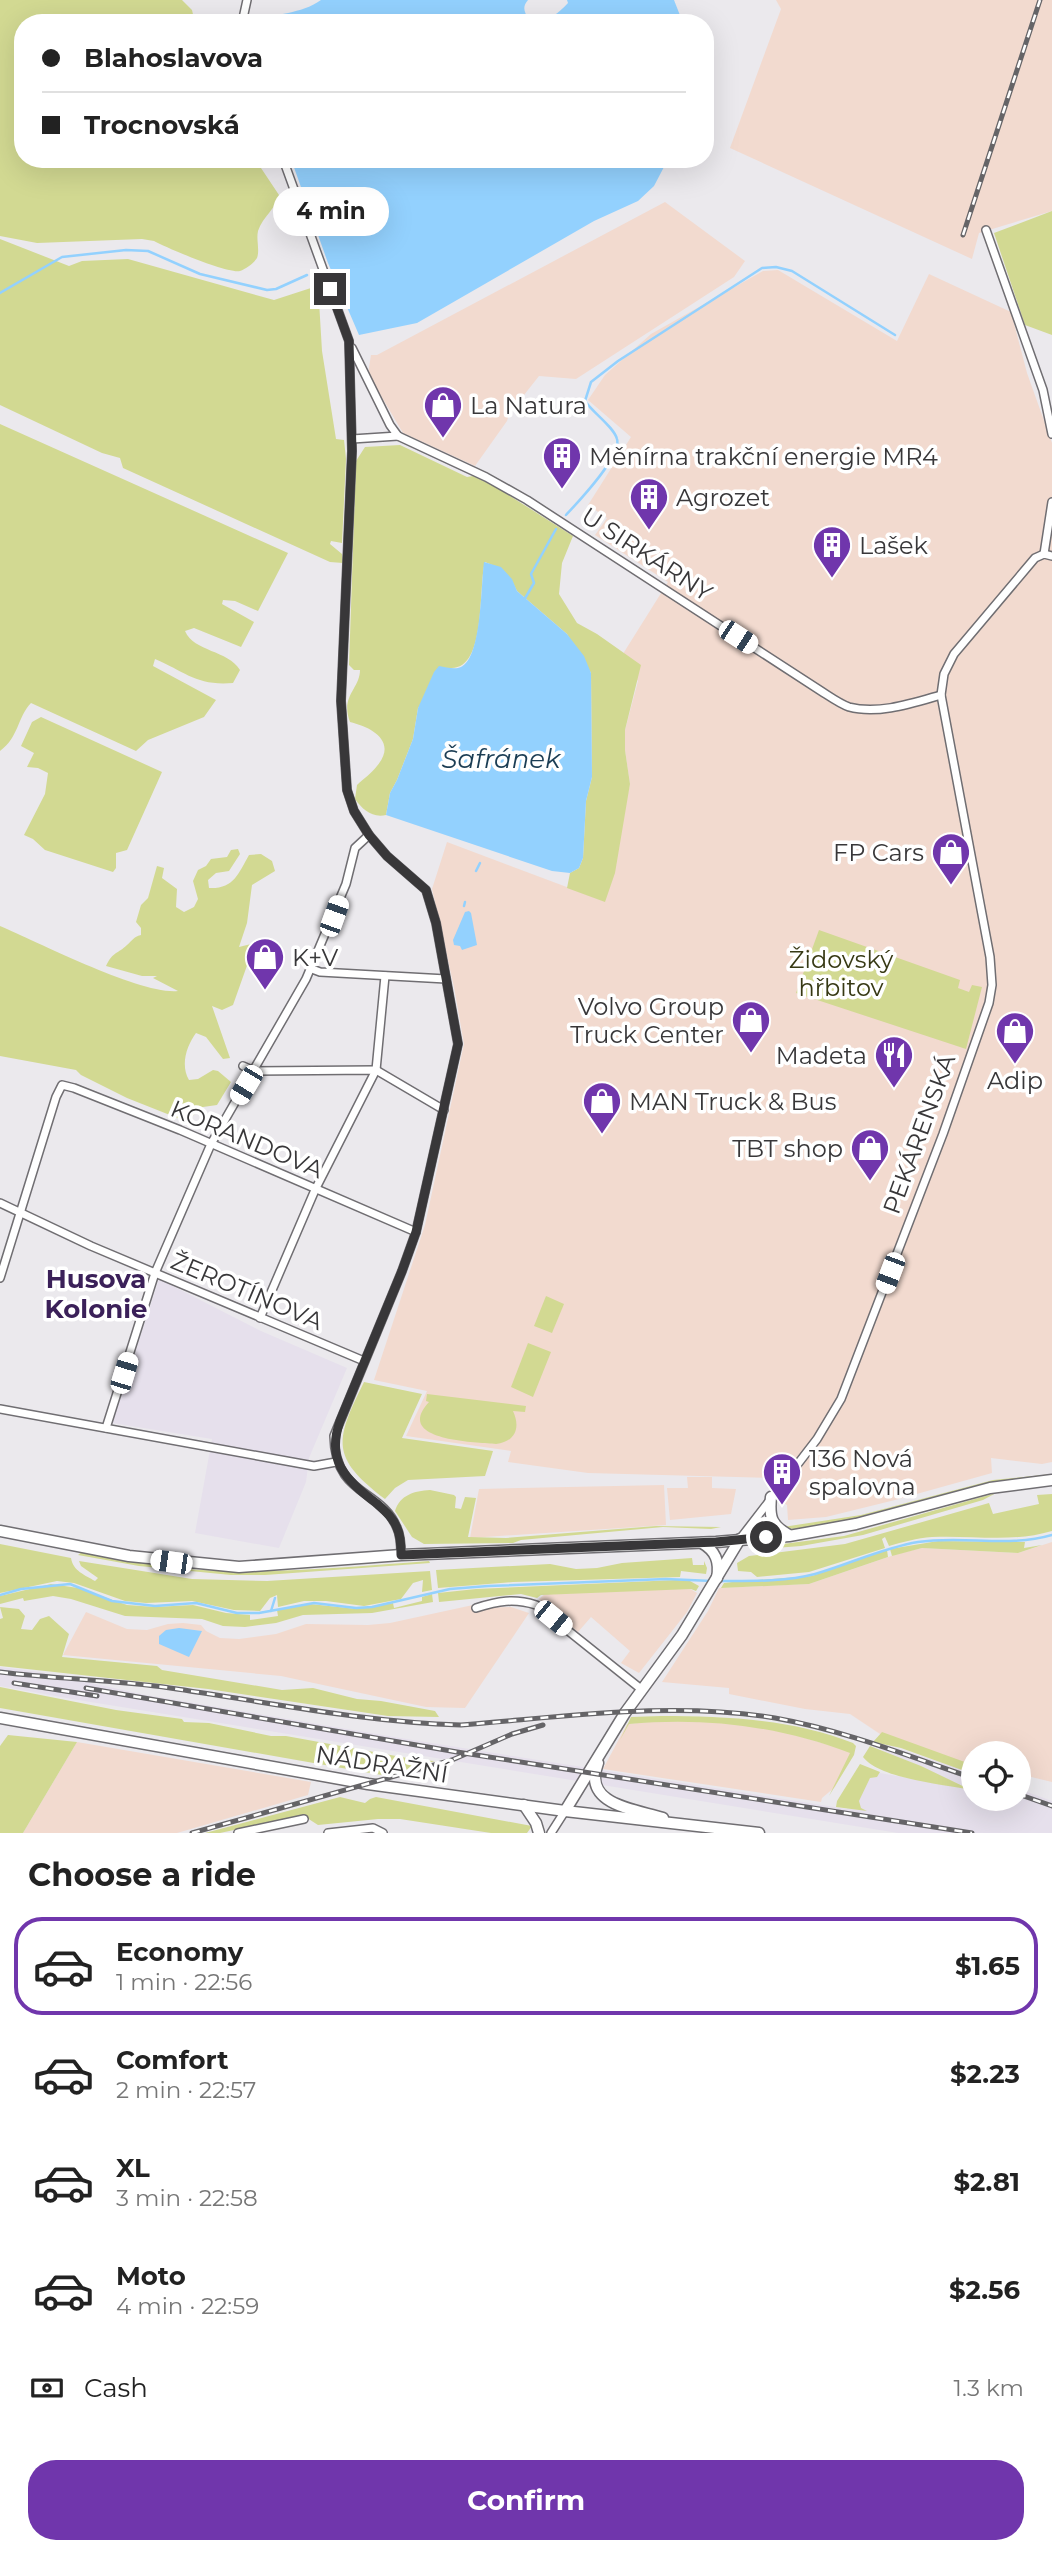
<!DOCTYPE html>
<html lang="en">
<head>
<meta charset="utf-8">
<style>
  :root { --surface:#fff; --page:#f2f2f2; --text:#222; --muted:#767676; --line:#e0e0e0; --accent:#7036ac }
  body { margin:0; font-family:Montserrat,sans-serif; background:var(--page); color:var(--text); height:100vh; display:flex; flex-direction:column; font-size:26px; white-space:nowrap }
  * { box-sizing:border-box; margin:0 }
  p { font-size:23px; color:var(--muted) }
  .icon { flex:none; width:38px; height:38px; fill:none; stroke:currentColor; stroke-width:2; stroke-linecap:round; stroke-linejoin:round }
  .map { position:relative; height:1833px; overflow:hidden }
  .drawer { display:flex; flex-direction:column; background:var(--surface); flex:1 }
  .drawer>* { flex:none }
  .guide { position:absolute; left:14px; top:14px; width:700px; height:154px; border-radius:28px; box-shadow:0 7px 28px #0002; display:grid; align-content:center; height:154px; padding:0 28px; background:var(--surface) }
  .buttons { position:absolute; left:961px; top:1741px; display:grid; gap:14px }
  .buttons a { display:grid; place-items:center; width:70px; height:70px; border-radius:50%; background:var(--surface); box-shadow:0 7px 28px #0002; font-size:35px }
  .end { position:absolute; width:32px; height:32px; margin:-16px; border:9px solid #383739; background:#fff; box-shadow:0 0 0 4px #fff }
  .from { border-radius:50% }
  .bubble { position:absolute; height:49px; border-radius:24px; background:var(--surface); box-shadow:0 7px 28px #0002; font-size:23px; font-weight:700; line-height:49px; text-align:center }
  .car { position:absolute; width:21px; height:42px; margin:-21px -10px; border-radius:9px; box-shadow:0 0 5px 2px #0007; background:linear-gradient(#fff 24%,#345 0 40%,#fff 0 76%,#345 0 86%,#fff 0) }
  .guide b { display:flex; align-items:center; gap:24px; height:66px; font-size:26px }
  .guide b+b { border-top:2px solid var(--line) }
  .guide i { width:18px; height:18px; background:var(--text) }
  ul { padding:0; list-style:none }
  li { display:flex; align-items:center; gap:21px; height:98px; margin:0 14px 10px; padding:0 14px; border:4px solid transparent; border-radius:28px }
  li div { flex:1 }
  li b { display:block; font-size:26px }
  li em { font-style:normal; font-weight:700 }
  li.on { border-color:var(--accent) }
  li>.icon { width:63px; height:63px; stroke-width:1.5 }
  h2 { padding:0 28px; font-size:32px; line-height:84px }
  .pay { display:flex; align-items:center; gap:18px; height:77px; padding:0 28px; font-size:26px }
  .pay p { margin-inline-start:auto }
  .action { display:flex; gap:14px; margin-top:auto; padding:14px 28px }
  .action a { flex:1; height:80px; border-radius:28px; background:var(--accent); color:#fff; font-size:28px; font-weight:700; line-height:80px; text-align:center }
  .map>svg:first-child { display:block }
</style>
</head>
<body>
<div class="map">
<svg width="1052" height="1833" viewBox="0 0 1052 1833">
  <rect width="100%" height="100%" fill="#ebe9ed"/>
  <!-- built -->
  <g fill="#e6e0ec">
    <path d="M159 1279 261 1331 347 1368 309 1458 306 1482 279 1548 195 1533 212 1439 112 1423Z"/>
    <path d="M0 1667 40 1672 146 1695 400 1738 847 1809 862 1770 968 1788 879 1749 881 1743 973 1773V1799H1018L1019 1789 1052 1801V1833H898L72 1699 0 1686Z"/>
  </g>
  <!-- industrial -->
  <g fill="#f2dacf">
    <path d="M776 0H1052V211L979 233 972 259 730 148 781 9Z"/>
    <path d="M665 202 745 261 734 277 576 379 539 376 509 414 507 421 475 466 403 433 368 374 371 355H377Z"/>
    <path d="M778 270 897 341 929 274 1011 312 1027 373 1052 443V1462L1042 1464 991 1458 992 1473 895 1500 826 1517 788 1520 787 1505 778 1499 787 1487 774 1478 588 1473 508 1462 511 1451 406 1436 427 1391 374 1380 425 1225 464 1044 454 987 432 889 447 842 604 901 630 784 625 750V730L638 681 621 657 668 582 595 535 607 518 588 505 631 437 588 400 605 375 651 334 763 271Z"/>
    <path d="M687 1477H712V1488L736 1489 731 1514 670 1520 667 1488H688Z"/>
    <path d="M664 1485 666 1525 470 1538 479 1489Z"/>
    <path d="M1052 1542V1782L1019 1774 1018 1754H973V1764L942 1758 883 1736 850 1714 805 1709 729 1694V1688L662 1682 708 1611 719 1588 809 1584 897 1554 922 1548 1018 1553Z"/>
    <path d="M687 1587 697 1593 687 1612 639 1673 621 1663 630 1651 591 1617 578 1632 539 1599 545 1594Z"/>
    <path d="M473 1605 476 1608 511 1607 529 1613 465 1708 426 1707 281 1676 63 1655 86 1612 127 1629 147 1630 168 1624 183 1623 201 1625 206 1631 220 1638 239 1639 276 1634 306 1624 368 1625 390 1623Z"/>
    <path d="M660 1721H701L760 1725 853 1752 835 1787 822 1798 821 1802 603 1769 627 1724Z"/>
    <path d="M77 1742 311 1782 308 1795 177 1833H23Z"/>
  </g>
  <!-- green -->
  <g fill="#d2d992">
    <path d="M0 0H182L192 10 195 23H23V159H255L279 195C276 209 263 216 258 231 256 240 260 250 257 258 254 263 246 269 240 271 228 274 167 248 154 241L142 239 37 243 0 236Z"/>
    <path d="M1052 211V335L1025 325 994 233Z"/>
    <path d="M0 239 69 266 82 261 128 259 274 300 314 287 319 301 322 351 336 439 344 440 346 459 342 543 331 541 330 544 342 554 343 563 330 562 123 468 120 458 102 453 0 405Z"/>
    <path d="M0 424 288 553 258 611 235 601 223 600 222 604 254 622 241 647 194 628 185 631C194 652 228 650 240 670L233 683C196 686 186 672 155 659L153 666 216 700 204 717 148 740 136 751 31 703C17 718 19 737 0 751Z"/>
    <path d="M400 445 467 477 473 476 496 487 573 536 562 563 559 594 577 623 597 634 641 665 625 730V750L630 784 615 873 605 902 567 888 570 873 579 868 583 858 586 801 592 777 591 673 567 634 517 591 511 579 497 567 485 562C478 586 487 669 451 668L418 708 413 739 397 780 390 793 386 815C372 818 363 810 355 799L357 785C363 779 372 773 377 766 398 741 371 727 350 722 340 696 360 689 360 670H354L349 665 356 461 365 447Z"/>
    <path d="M41 717 162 772 127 850 116 853V868L113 872 45 850 33 839 24 835 45 794 48 773 38 768 27 767 34 753 21 746 32 722Z"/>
    <path d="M238 849 240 854 229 871 216 873 208 880 209 888C234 889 238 874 249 855L261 854 272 861 275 871 252 885 247 923 239 947 255 943 233 1005 222 1010 212 1006 230 1058 223 1059 206 1037 196 1033C187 1045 180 1065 189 1080L198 1079 213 1070 218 1071 231 1082 217 1105 203 1107 190 1118 180 1119 127 1098 81 1075 76 1070 0 1056V926C38 942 141 995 178 991L153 978 157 976H142L106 966C113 951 118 954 127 945 133 940 133 937 141 935V928L136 922 141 905 148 898 157 866 164 868 162 878 177 889 176 907 184 912 194 907 198 899 193 881 198 870 206 866 211 859 227 857 231 850Z"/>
    <path d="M819 930 960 980 958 988 969 992 972 985 982 987 966 1049 796 993Z"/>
    <path d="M546 1296 564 1304 552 1333 534 1326Z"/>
    <path d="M528 1343 551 1352 533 1397 511 1387Z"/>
    <path d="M364 1382 422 1394 402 1438 493 1451 485 1476 408 1480 395 1488 385 1499C330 1457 335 1441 364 1382Z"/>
    <path d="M427 1394 526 1406 525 1412 513 1411C521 1428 515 1442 496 1444 475 1442 393 1441 429 1402L426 1401Z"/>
    <path d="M1052 1474V1476C1032 1477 1012 1479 993 1484 953 1493 814 1539 783 1527L861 1515 993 1480Z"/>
    <path d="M430 1490 454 1495 456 1497 455 1508 461 1509 465 1497 476 1498 468 1537 506 1538 656 1526 721 1527 711 1529 663 1527 521 1540 513 1543 424 1544 412 1537 395 1511C400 1495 414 1491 430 1490Z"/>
    <path d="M996 1493 983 1500 863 1535 801 1546 762 1549 761 1547 844 1536Z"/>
    <path d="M1052 1494V1531C1012 1543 972 1535 932 1537 917 1538 903 1542 889 1546L885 1537 882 1539 885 1548 809 1572 757 1577 751 1572 738 1571 737 1563 749 1556 845 1544 989 1503 993 1514 1039 1504 1037 1495Z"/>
    <path d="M938 1541 1025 1542 1024 1548 1042 1545 1018 1553 922 1548 892 1556 890 1549Z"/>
    <path d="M0 1544 71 1558C73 1571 85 1575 95 1581L98 1578 81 1566 79 1561 192 1579 267 1581 430 1571 432 1590 422 1592 423 1580 413 1583 401 1599 364 1606 326 1601H304L278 1607 277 1595 270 1598 260 1611 234 1610 192 1601 146 1603 125 1601 74 1583 57 1581 0 1593Z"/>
    <path d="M887 1550 888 1557 809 1584 721 1588 724 1583 732 1582 812 1576Z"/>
    <path d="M82 1552C131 1562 180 1571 231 1571 297 1572 363 1566 429 1561L430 1563 265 1575H231L139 1566 78 1555Z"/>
    <path d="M692 1558 693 1565H704V1561L707 1568 706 1574 681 1571 680 1577 513 1582 438 1588 436 1570 550 1564 576 1569 597 1568 622 1563Z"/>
    <path d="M676 1580 690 1581 699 1586 696 1591 691 1589 541 1595 537 1598 521 1594 439 1602 438 1593 476 1589Z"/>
    <path d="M51 1584 78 1588 127 1605 155 1607 193 1605 226 1613 250 1615V1620L278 1616 277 1610 310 1604 357 1609 393 1603 394 1608 422 1601V1597L432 1594 433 1602 372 1613 303 1615 276 1623 245 1627 223 1626 202 1619 125 1616 71 1599 53 1596 24 1601 23 1598 0 1604V1596Z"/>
    <path d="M0 1607 19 1609 25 1616 21 1629 32 1630 40 1619 49 1616 69 1634 62 1657 157 1666 162 1670 282 1690 313 1688 357 1699 381 1701 435 1711 439 1717 388 1716 208 1689 0 1666V1619L3 1618Z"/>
    <path d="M0 1687 116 1710 182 1719 184 1722 209 1723 271 1736H286L418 1760 435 1761 388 1776 376 1774 0 1708Z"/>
    <path d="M661 1716C725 1716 793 1719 853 1743L856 1746 854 1755 829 1796 850 1753C779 1726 705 1717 629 1724L620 1740 631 1717Z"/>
    <path d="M882 1732 973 1765V1774L901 1748 873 1742Z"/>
    <path d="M8 1735 77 1742 23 1833H0V1746Z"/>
    <path d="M870 1746 921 1766 971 1790C943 1784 880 1779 863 1757Z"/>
    <path d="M860 1764 880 1772 877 1777 870 1778 859 1801 861 1808 867 1811 836 1807 837 1801Z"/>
    <path d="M340 1797 365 1803 370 1799 376 1797 532 1826 527 1833H491L400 1819H378L318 1825 304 1816H299L220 1833H205Z"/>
  </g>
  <!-- water -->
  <g fill="#93d1fe">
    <path d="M321 0H528C522 7 524 12 529 19 546 23 556 16 568 3L567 0H674L683 23H253C276 12 300 15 321 0Z"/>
    <path d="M291 159H663L665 165 654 186 638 201 594 221 417 323 359 335 328 263Z"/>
    <path d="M484 562 501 567 512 579 517 591 567 634 584 656 591 673 592 777 586 801 583 858 579 868 570 873 552 871 386 815 390 793 397 780 413 739 418 708 434 672 439 666C446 667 455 670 461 667 482 658 481 583 484 562Z"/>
    <path d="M469 911 471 913 477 945 462 950 460 946 454 945 453 940 465 912Z"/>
    <path d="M179 1628 202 1631 189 1657 159 1644V1636L166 1630Z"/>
  </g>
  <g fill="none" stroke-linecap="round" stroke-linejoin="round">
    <!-- stream -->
    <g stroke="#93d1fe" stroke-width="2.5">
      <path d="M0 293 62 257 126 250 148 251 200 274 267 290 276 289 307 275"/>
      <path d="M566 515C578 502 622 456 617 439 614 427 593 413 585 401L591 382 618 361 762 268 776 267 792 271 895 335"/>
      <path d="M524 600 534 583 531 574 556 529"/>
      <path d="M476 871 480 863"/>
      <path d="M464 906 465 902"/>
      <path d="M718 1581C749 1581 785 1582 815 1574 850 1564 882 1548 918 1542 963 1535 1008 1548 1052 1535"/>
      <path d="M0 1595 21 1589 70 1584 112 1601 155 1606 196 1603 237 1613H259L314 1603 356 1608 372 1607 450 1589 488 1586 666 1579 712 1581"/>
      <path d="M271 1611 275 1598"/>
    </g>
    <!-- street casing -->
    <g stroke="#706e72" stroke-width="10">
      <g id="street">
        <path d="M242 23 247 0"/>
        <path d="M283 159 349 341 352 451 341 701 347 790 354 811 369 835 387 856 426 890 436 923 458 1044 416 1232 402 1271 334 1436C335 1497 381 1488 397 1528 401 1536 401 1547 401 1555"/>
        <path d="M986 230 1043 390 1052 434"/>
        <path d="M352 348 390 425 398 436 486 477 527 500 821 691C829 696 840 704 849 707 878 715 913 703 941 695"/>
        <path d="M352 439 398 436"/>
        <path d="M1044 554 1052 502"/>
        <path d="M312 969 320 972 446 979"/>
        <path d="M243 1066 254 1071 376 1070 444 1110"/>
        <path d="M0 1203 91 1246 364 1361"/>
        <path d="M0 1278 56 1097 62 1085 74 1088 180 1130 416 1232"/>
        <path d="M260 1318 315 1190 376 1070 385 976"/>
        <path d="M0 1409 314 1466 336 1462"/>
        <path d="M106 1428 155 1273 211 1144 306 979 346 884 355 848 369 835"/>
        <path d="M740 1539 817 1439 841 1399 943 1134 989 1003 992 985 990 957 941 695 944 674 954 654 1035 558 1044 554 1052 556"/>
        <path d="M476 1608C498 1601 514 1598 536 1605L641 1689"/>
        <path d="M238 1833 304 1819"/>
        <path d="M328 1833 373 1828 383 1833"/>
        <path d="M551 1833 565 1811"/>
      </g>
    </g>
    <!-- secondary casing -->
    <g stroke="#706e72" stroke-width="13">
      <g id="secondary">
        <path d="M771 1497C769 1517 771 1525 789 1535"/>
        <path d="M0 1531 129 1556 239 1567 401 1555 716 1542 789 1536 856 1524 990 1488 1052 1480"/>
        <path d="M702 1543C716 1551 720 1562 717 1578"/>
        <path d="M0 1718 368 1784 565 1811 759 1833"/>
        <path d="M598 1763C582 1805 634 1809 663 1818"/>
        <path d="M524 1805 536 1823 539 1833"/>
        <path d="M565 1811 625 1713 682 1635 740 1539"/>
      </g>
    </g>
    <!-- street -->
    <use href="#street" stroke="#fff" stroke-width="7"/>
    <!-- secondary -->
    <use href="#secondary" stroke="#fff" stroke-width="10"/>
    <!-- rail casing -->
    <g stroke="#656467" stroke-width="5">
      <g id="rail">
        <path d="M963 235 1040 0"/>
        <path d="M0 1672C57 1679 114 1680 170 1688 267 1702 363 1722 461 1725 565 1717 672 1701 775 1718 843 1730 908 1756 973 1778"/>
        <path d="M14 1683 97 1696"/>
        <path d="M86 1688 457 1752 972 1833"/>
        <path d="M1018 1794 1052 1806"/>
        <path d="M192 1833 452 1760 512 1734 543 1725"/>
      </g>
    </g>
    <!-- rail -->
    <use href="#rail" stroke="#fff" stroke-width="2.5" stroke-dasharray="8" stroke-linecap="butt"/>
  </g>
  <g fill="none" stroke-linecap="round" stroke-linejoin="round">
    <!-- route -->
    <path stroke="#383739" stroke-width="9" d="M330 289 349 341 352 451 341 701 347 790 354 811 369 835 387 856 426 890 436 923 458 1044 416 1232 402 1271 340 1421C326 1461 345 1479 376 1503 384 1510 393 1517 397 1528 401 1536 401 1547 401 1555L716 1542 766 1537"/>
  </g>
  <!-- icons -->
  <defs>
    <g id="shop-pin" transform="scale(2.0125)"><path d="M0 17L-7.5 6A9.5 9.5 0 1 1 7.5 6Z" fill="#7036ac" stroke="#fff"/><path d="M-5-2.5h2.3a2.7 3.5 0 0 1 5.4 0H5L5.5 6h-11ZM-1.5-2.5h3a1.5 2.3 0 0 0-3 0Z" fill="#fff"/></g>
    <g id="building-pin" transform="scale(2.0125)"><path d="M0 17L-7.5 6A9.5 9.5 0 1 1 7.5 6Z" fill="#7036ac" stroke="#fff"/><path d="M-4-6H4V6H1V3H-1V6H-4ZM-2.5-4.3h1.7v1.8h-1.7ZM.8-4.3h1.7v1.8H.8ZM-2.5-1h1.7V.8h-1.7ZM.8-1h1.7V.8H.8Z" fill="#fff"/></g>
    <g id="restaurant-pin" transform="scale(2.0125)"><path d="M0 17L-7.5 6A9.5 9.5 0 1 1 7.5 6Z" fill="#7036ac" stroke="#fff"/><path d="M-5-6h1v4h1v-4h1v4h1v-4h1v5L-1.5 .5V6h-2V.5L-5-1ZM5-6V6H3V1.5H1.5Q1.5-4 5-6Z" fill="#fff"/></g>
  </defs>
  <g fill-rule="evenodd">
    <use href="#shop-pin" x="443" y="405"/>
    <use href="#building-pin" x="562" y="456"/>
    <use href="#building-pin" x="649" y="497"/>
    <use href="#building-pin" x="832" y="545"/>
    <use href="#shop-pin" x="951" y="852"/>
    <use href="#shop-pin" x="265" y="957"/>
    <use href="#shop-pin" x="751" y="1020"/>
    <use href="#shop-pin" x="1015" y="1031"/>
    <use href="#restaurant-pin" x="894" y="1055"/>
    <use href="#shop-pin" x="602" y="1101"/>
    <use href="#shop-pin" x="870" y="1148"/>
    <use href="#building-pin" x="782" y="1472"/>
  </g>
  <g text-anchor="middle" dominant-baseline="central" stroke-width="7" stroke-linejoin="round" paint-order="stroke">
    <!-- poi labels -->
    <g font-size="24" fill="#383739" stroke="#fff" text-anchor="start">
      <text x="470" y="405">La Natura</text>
      <text x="589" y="456">Měnírna trakční energie MR4</text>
      <text x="676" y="497">Agrozet</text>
      <text x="859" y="545">Lašek</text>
      <text x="924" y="852" text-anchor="end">FP Cars</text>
      <text x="292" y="957">K+V</text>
      <text x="724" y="1006" text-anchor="end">Volvo Group<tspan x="724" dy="28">Truck Center</tspan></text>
      <text x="867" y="1055" text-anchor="end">Madeta</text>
      <text x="1015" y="1080" text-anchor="middle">Adip</text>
      <text x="629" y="1101">MAN Truck &amp; Bus</text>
      <text x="843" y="1148" text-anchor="end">TBT shop</text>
      <text x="809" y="1458">136 Nová<tspan x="809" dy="28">spalovna</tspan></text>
    </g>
    <!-- street labels -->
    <g font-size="24" fill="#383739" stroke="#fff">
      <text transform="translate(647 554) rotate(33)">U SIRKÁRNY</text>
      <text transform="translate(919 1134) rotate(-70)">PEKÁRENSKÁ</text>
      <text transform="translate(247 1139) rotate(23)">KORANDOVA</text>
      <text transform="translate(247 1291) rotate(23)">ŽEROTÍNOVA</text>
      <text transform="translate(382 1764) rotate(9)">NÁDRAŽNÍ</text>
    </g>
    <!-- park labels -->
    <g font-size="24" fill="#373914" stroke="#fff">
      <text x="841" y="959">Židovský<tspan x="841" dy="28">hřbitov</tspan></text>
    </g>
    <!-- water labels -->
    <g font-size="26" font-style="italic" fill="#1b3d54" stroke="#fff">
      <text x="501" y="759">Šafránek</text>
    </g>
    <!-- neighbourhood labels -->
    <g font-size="26" font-weight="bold" fill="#3b2059" stroke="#fff">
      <text x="96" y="1279">Husova<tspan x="96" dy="30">Kolonie</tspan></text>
    </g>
  </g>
</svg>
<div class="buttons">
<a><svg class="icon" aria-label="locate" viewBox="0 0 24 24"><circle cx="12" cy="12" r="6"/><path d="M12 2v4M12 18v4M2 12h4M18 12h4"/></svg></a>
</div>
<i class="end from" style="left:766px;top:1537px"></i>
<i class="end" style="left:330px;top:289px"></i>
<div class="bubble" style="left:273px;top:187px;width:116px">4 min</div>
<i class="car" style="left:738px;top:637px;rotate:123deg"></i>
<i class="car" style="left:334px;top:916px;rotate:20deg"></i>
<i class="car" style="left:246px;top:1085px;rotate:211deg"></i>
<i class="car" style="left:890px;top:1273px;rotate:201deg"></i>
<i class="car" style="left:124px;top:1373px;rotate:17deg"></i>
<i class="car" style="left:171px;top:1562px;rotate:278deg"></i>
<i class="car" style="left:553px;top:1618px;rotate:129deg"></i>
<div class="guide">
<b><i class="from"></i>Blahoslavova</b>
<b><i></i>Trocnovská</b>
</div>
</div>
<section class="drawer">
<h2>Choose a ride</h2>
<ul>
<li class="on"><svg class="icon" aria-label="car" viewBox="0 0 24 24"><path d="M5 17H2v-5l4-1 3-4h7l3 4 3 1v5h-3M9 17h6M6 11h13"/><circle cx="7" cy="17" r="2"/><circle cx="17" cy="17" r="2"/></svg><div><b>Economy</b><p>1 min · 22:56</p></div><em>$1.65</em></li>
<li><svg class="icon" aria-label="car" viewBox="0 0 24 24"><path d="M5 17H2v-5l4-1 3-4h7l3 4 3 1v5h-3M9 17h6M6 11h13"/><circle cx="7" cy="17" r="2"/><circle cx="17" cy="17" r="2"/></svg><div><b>Comfort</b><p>2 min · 22:57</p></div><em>$2.23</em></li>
<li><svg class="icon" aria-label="car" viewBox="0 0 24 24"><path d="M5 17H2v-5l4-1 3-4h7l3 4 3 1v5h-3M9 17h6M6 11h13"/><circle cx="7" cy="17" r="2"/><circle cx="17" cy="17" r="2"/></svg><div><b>XL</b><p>3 min · 22:58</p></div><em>$2.81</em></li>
<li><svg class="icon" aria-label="car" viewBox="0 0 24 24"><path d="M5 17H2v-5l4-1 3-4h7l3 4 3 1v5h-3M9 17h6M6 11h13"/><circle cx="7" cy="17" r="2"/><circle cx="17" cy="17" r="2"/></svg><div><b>Moto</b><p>4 min · 22:59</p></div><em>$2.56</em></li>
</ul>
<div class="pay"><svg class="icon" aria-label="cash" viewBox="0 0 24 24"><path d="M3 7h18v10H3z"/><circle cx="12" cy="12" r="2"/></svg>Cash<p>1.3 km</p></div>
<div class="action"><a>Confirm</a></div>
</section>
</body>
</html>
